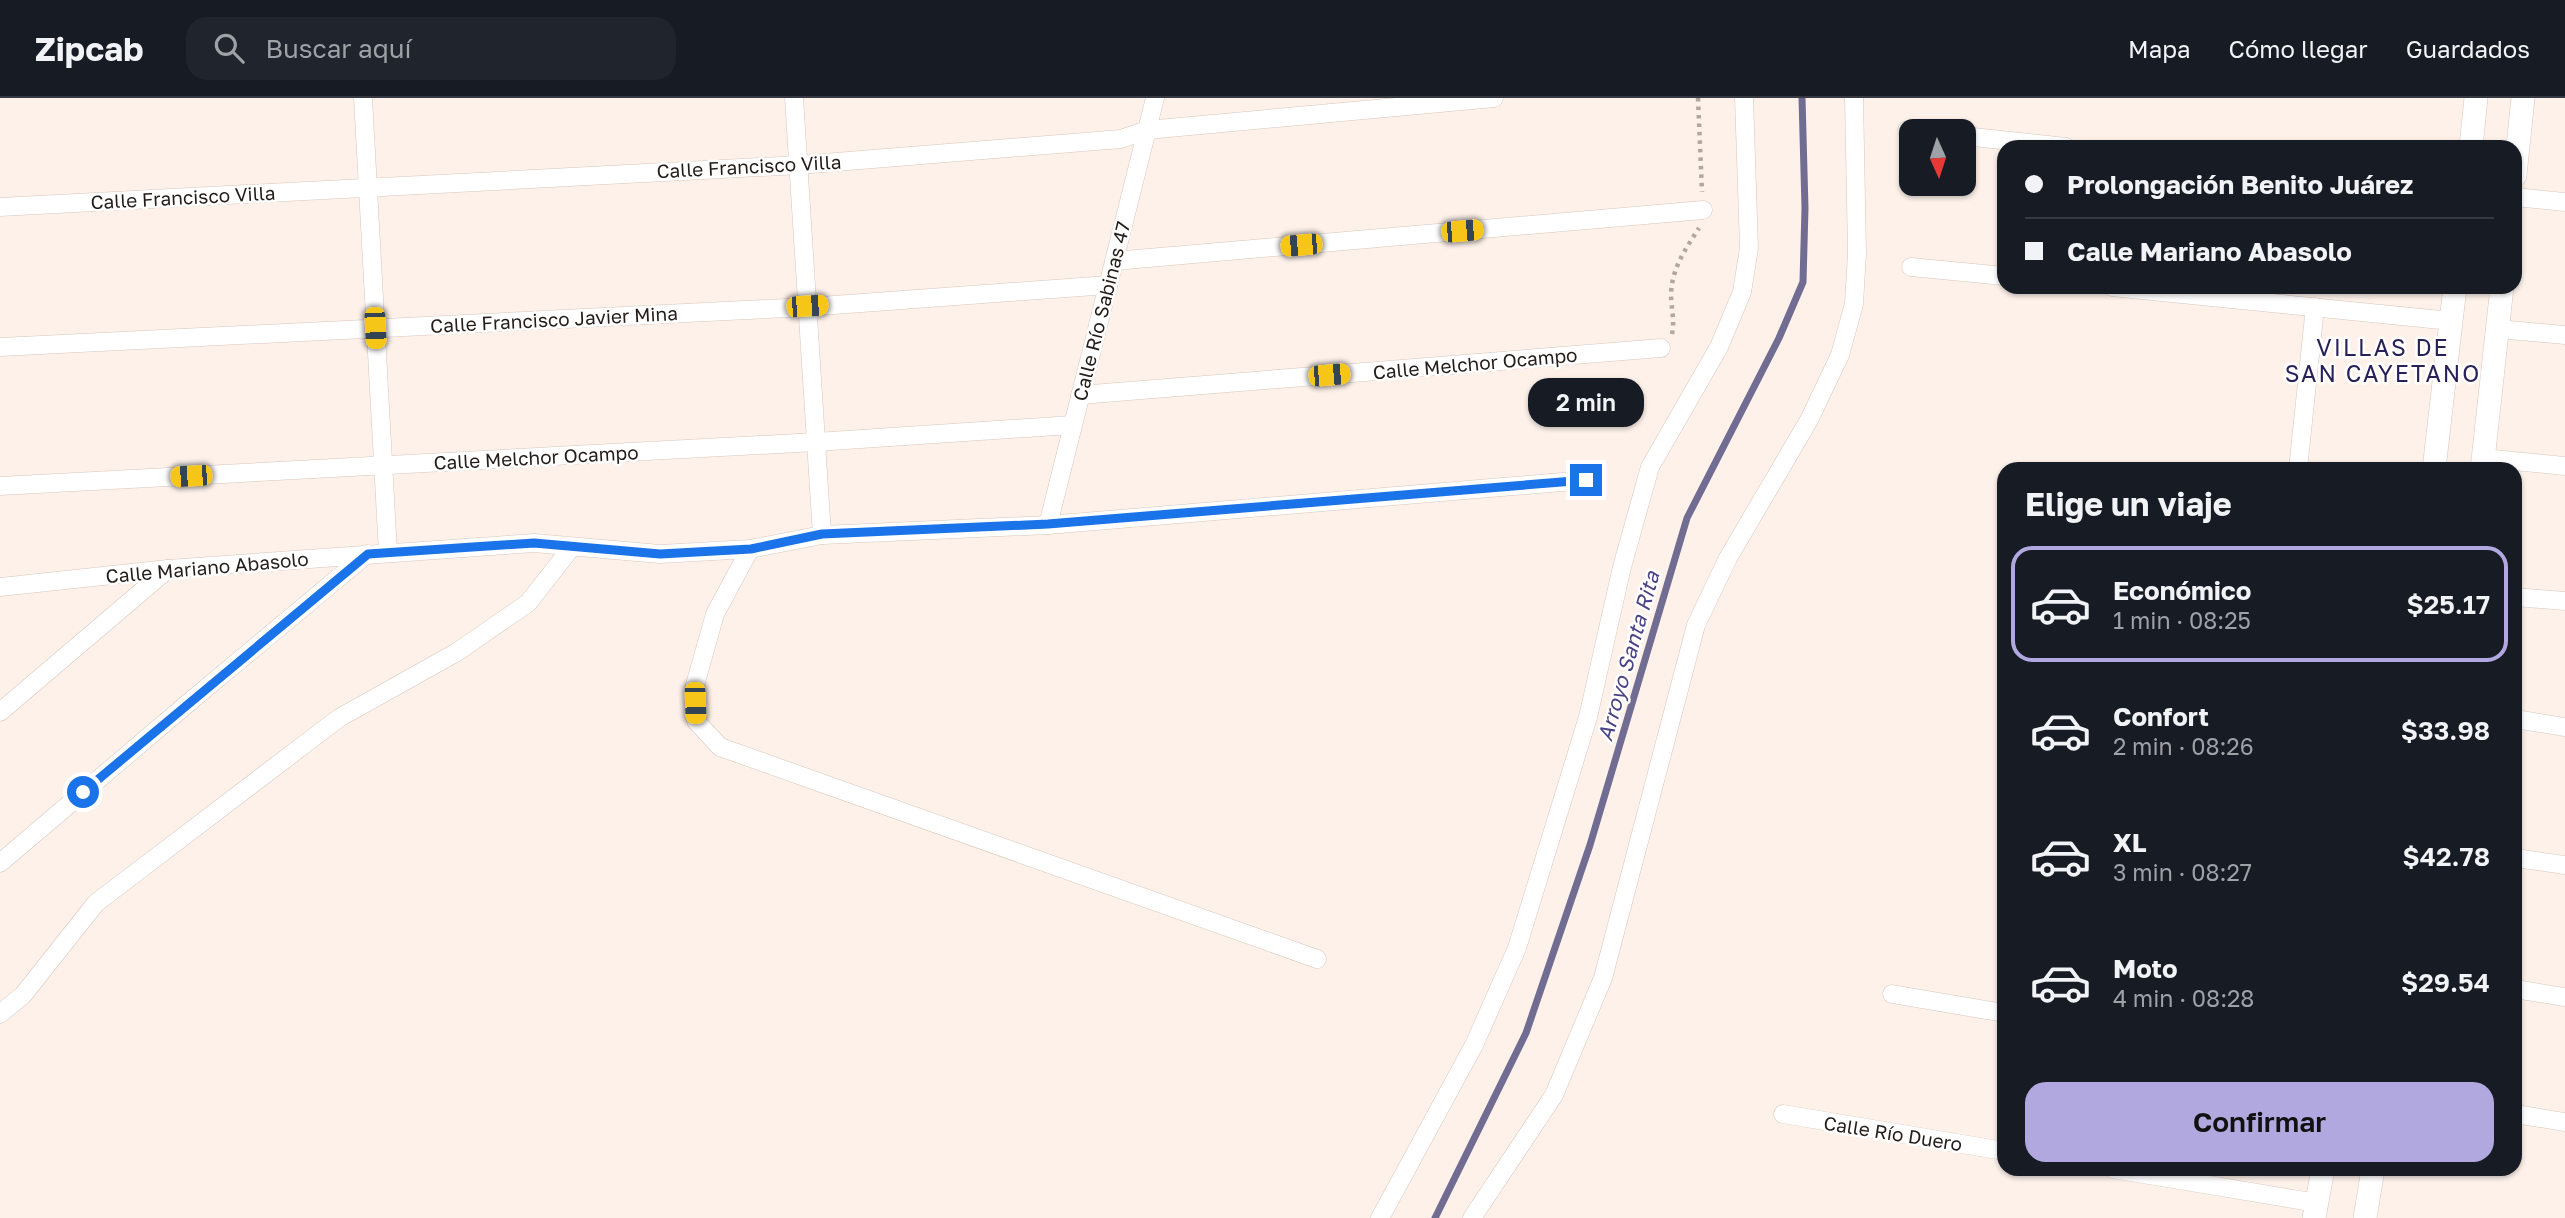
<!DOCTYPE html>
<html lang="es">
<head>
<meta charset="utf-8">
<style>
  :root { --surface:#171b24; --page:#20242c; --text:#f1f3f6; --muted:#9ea1a6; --line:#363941; --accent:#b2a8e0 }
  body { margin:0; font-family:"Golos Text",sans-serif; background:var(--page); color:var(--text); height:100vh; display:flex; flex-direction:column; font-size:26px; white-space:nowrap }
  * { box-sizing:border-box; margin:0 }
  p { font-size:23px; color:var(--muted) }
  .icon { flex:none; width:38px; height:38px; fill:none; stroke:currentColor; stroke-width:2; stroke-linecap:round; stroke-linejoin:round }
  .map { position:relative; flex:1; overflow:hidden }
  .side { position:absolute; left:1997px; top:364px; width:525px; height:714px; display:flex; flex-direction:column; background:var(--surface); border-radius:21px; box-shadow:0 2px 5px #0004 }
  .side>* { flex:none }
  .banner { position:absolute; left:1997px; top:42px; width:525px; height:154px; border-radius:21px; box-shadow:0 2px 5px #0004; display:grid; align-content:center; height:154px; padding:0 28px; background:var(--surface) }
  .needle { width:46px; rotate:177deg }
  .tools { position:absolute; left:1899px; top:21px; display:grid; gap:14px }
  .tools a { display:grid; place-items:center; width:77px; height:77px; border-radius:14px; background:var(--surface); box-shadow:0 2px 5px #0004; font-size:35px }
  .end { position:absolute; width:32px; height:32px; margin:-16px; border:9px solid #1a73e8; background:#fff; box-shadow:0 0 0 4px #fff }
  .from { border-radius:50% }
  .bubble { position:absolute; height:49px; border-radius:21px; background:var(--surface); box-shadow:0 2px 5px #0004; font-size:23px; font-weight:600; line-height:49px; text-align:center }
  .car { position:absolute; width:21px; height:42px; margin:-21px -10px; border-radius:9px; box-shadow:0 0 5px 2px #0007; background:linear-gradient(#f5c518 24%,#345 0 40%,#f5c518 0 76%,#345 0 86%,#f5c518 0) }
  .banner b { display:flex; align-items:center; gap:24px; height:66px; font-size:26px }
  .banner b+b { border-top:2px solid var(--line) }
  .banner i { width:18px; height:18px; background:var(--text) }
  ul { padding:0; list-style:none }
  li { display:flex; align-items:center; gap:21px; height:116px; margin:0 14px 10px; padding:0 14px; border:4px solid transparent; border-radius:21px }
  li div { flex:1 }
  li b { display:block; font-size:26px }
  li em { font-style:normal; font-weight:600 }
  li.on { border-color:var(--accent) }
  li>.icon { width:63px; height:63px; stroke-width:1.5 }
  h2 { padding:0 28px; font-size:32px; line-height:84px }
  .action { display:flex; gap:14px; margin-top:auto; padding:14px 28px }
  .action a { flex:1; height:80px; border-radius:21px; background:var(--accent); color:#111; font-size:28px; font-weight:600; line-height:80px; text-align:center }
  header { display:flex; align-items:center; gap:42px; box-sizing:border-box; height:98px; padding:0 35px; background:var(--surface); border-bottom:2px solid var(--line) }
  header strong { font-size:33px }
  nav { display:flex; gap:38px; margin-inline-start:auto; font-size:24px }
  .search { width:490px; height:63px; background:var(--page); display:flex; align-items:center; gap:18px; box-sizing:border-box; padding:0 24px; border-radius:21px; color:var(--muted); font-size:26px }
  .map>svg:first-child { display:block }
</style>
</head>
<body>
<header>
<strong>Zipcab</strong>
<div class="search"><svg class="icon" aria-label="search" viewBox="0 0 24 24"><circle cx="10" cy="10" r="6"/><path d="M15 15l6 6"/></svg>Buscar aquí</div>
<nav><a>Mapa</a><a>Cómo llegar</a><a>Guardados</a></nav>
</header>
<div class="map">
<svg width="2565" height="1120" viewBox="0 0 2565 1120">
  <rect width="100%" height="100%" fill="#fdf1ea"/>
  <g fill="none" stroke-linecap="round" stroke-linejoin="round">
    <!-- stream -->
    <path stroke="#706c92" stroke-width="7" d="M1435 1120 1526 935 1590 747 1687 420 1779 240 1803 184 1805 110 1802 0"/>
    <!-- minor casing -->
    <g stroke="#d8c6bb" stroke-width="19">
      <g id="minor">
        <path d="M363 0 388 455"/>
        <path d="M794 0 822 437"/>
        <path d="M1907 32 1922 33"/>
        <path d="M1964 38 2066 49"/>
        <path d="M2515 99 2565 104"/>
        <path d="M0 109 799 67 1121 41 1147 32 1494 0"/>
        <path d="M1114 163 1703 112"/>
        <path d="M1911 169 2004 178"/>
        <path d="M2112 189 2451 223"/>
        <path d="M2498 231 2565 237"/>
        <path d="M0 249 807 209 1108 187"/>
        <path d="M1080 297 1661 250"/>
        <path d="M2483 360 2565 368"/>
        <path d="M2298 371 2315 209"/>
        <path d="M0 388 816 344 1072 327"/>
        <path d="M1048 427 1155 0"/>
        <path d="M750 451 715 516 695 587 696 623 720 649 1317 861"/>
        <path d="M0 489 168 471 534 445 660 456 750 451 822 437 1048 427 1586 382"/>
        <path d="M2515 499 2565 503"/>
        <path d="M0 614 168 471"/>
        <path d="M2515 621 2565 629"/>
        <path d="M2515 760 2565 767"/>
        <path d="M0 765 187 606 367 456"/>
        <path d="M2515 891 2565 899"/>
        <path d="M1892 896 2004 915"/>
        <path d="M0 916 23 897 96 805 339 620 457 554 528 505 572 449"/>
        <path d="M1783 1016 2004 1053"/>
        <path d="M2515 1016 2565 1024"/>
        <path d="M2113 1071 2317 1105"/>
        <path d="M1380 1120 1474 947 1517 850 1588 619 1622 469 1650 369 1719 249 1742 194 1749 150 1744 0"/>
        <path d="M1472 1120 1554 997 1603 880 1696 527 1728 460 1809 322 1840 257 1854 206 1857 155 1854 0"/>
      </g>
    </g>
    <!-- tertiary casing -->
    <g stroke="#d8c6bb" stroke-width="24">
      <g id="tertiary">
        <path d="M2471 49 2476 0"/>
        <path d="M2515 77 2523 0"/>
        <path d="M2434 371 2455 189"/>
        <path d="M2482 371 2502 189"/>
        <path d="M2314 1120 2323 1071"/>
        <path d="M2365 1120 2373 1071"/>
      </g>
    </g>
    <!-- path -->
    <g stroke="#b1a6a0" stroke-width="4.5" stroke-dasharray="3.5 5" stroke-linecap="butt">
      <path d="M1698 0 1702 94"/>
      <path d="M1672 236C1675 222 1671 210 1671 196 1672 170 1685 152 1699 130"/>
    </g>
    <!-- minor -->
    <use href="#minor" stroke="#fff" stroke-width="18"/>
    <!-- tertiary -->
    <use href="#tertiary" stroke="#fff" stroke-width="23"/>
  </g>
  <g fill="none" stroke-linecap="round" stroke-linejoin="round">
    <!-- route -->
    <path stroke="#1a73e8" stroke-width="9" d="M83 694 368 456 534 445 660 456 751 451 822 436 1048 426 1586 382"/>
  </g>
  <g text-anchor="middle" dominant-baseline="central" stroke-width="5" stroke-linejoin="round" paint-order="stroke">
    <!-- street labels -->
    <g font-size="19" fill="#241d19" stroke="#fff">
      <text transform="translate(749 68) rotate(-3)">Calle Francisco Villa</text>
      <text transform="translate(183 99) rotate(-3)">Calle Francisco Villa</text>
      <text transform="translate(1101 213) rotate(-76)">Calle Río Sabinas 47</text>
      <text transform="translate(554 221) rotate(-3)">Calle Francisco Javier Mina</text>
      <text transform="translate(1475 265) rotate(-5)">Calle Melchor Ocampo</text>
      <text transform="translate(536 359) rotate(-3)">Calle Melchor Ocampo</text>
      <text transform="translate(207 469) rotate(-5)">Calle Mariano Abasolo</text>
      <text transform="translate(1893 1035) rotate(9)">Calle Río Duero</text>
    </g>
    <!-- water labels -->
    <g font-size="21" font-style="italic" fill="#4a4186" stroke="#fff">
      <text transform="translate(1628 558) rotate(-74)">Arroyo Santa Rita</text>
    </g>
    <!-- quarter labels -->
    <g font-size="23" letter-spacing="2" fill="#291f59" stroke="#fff">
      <text x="2383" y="249">VILLAS DE<tspan x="2383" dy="26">SAN CAYETANO</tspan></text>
    </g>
  </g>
</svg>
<div class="tools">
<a><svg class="needle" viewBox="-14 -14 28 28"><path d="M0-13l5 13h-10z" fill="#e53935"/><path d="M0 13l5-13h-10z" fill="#9ea1a6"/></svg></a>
</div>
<i class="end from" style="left:83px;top:694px"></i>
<i class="end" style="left:1586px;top:382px"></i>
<div class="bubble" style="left:1528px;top:280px;width:116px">2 min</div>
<i class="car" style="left:1462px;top:133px;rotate:85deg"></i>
<i class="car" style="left:1301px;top:147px;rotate:265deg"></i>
<i class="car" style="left:807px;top:208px;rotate:86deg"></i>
<i class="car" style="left:375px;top:230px;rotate:177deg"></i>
<i class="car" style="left:1329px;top:277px;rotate:85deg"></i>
<i class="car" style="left:191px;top:378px;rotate:267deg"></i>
<i class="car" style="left:695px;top:605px;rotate:178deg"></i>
<div class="banner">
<b><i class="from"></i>Prolongación Benito Juárez</b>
<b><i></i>Calle Mariano Abasolo</b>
</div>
<section class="side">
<h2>Elige un viaje</h2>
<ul>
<li class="on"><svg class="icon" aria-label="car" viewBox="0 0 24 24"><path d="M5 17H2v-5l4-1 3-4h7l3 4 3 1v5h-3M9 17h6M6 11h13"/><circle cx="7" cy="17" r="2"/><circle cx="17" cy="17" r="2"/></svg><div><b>Económico</b><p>1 min · 08:25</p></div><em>$25.17</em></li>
<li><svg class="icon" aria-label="car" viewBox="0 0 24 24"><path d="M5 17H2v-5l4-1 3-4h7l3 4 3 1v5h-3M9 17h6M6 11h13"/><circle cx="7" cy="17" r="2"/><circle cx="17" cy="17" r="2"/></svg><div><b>Confort</b><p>2 min · 08:26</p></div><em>$33.98</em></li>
<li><svg class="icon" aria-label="car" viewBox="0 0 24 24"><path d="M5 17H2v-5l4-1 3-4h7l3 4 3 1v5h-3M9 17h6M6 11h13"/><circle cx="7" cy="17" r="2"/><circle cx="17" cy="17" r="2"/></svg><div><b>XL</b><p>3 min · 08:27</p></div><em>$42.78</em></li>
<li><svg class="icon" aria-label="car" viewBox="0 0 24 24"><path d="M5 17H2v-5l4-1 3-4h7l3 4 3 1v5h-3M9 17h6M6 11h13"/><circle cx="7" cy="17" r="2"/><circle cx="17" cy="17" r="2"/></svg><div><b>Moto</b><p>4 min · 08:28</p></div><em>$29.54</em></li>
</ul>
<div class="action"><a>Confirmar</a></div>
</section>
</div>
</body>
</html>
